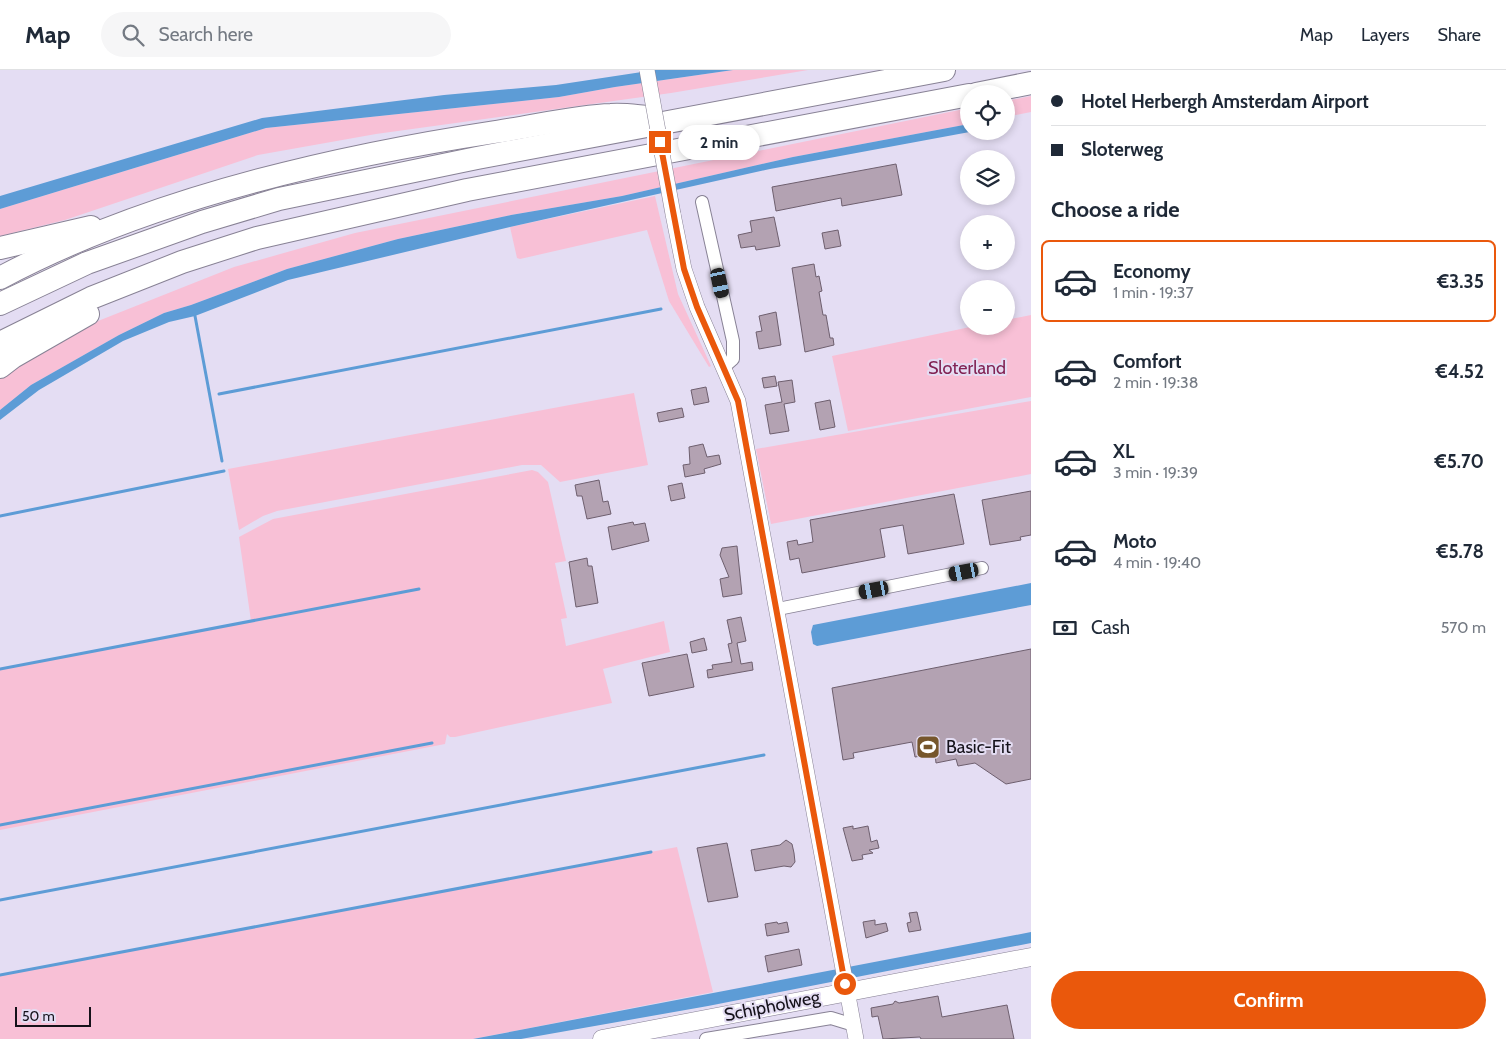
<!DOCTYPE html>
<html lang="en">
<head>
<meta charset="utf-8">
<style>
  :root { --surface:#fff; --page:#f6f6f7; --text:#1f2937; --muted:#747a83; --line:#e0e1e3; --accent:#ea580c }
  body { margin:0; font-family:Cabin,sans-serif; background:var(--page); color:var(--text); height:100vh; display:flex; flex-direction:column; font-size:19px; white-space:nowrap }
  * { box-sizing:border-box; margin:0 }
  p { font-size:16px; color:var(--muted) }
  .icon { flex:none; width:28px; height:28px; fill:none; stroke:currentColor; stroke-width:2; stroke-linecap:round; stroke-linejoin:round }
  .map { position:relative; flex:1; overflow:hidden }
  .drawer { display:flex; flex-direction:column; background:var(--surface); width:475px }
  .drawer>* { flex:none }
  .hud { display:grid; align-content:center; height:110px; padding:0 20px; background:var(--surface) }
  .controls { position:absolute; left:960px; top:15px; display:grid; gap:10px }
  .controls a { display:grid; place-items:center; width:55px; height:55px; border-radius:50%; background:var(--surface); box-shadow:0 2px 8px #0003; font-size:25px }
  .scale { position:absolute; left:15px; bottom:12px; width:76px; box-sizing:border-box; padding-left:5px; border:2px solid #15121a; border-top:0; font-size:14px; line-height:18px; white-space:nowrap; color:#15121a; -webkit-text-stroke:4px #e4ddf3; paint-order:stroke }
  .end { position:absolute; width:22px; height:22px; margin:-11px; border:6px solid #ea580c; background:#fff; box-shadow:0 0 0 2px #fff }
  .from { border-radius:50% }
  .bubble { position:absolute; height:35px; border-radius:18px; background:var(--surface); box-shadow:0 2px 8px #0003; font-size:16px; font-weight:700; line-height:35px; text-align:center }
  .car { position:absolute; width:15px; height:30px; margin:-15px -8px; border-radius:6px; box-shadow:0 0 4px 1px #0007; background:linear-gradient(#222 24%,#8ab4d8 0 40%,#222 0 76%,#8ab4d8 0 86%,#222 0) }
  .hud b { display:flex; align-items:center; gap:18px; height:48px; font-size:19px }
  .hud b+b { border-top:1px solid var(--line) }
  .hud i { width:12px; height:12px; background:var(--text) }
  ul { padding:0; list-style:none }
  li { display:flex; align-items:center; gap:15px; height:82px; margin:0 10px 8px; padding:0 10px; border:2px solid transparent; border-radius:8px }
  li div { flex:1 }
  li b { display:block; font-size:19px }
  li em { font-style:normal; font-weight:700 }
  li.selected { border-color:var(--accent) }
  li>.icon { width:45px; height:45px; stroke-width:1.5 }
  h2 { padding:0 20px; font-size:22px; line-height:60px }
  .pay { display:flex; align-items:center; gap:12px; height:55px; padding:0 20px; font-size:19px }
  .pay p { margin-inline-start:auto }
  .cta { display:flex; gap:10px; margin-top:auto; padding:10px 20px }
  .cta a { flex:1; height:58px; border-radius:30px; background:var(--accent); color:#fff; font-size:20px; font-weight:700; line-height:58px; text-align:center }
  header { display:flex; align-items:center; gap:30px; box-sizing:border-box; height:70px; padding:0 25px; background:var(--surface); border-bottom:1px solid var(--line) }
  header strong { font-size:24px }
  nav { display:flex; gap:28px; margin-inline-start:auto; font-size:18px }
  .search { width:350px; height:45px; background:var(--page); display:flex; align-items:center; gap:12px; box-sizing:border-box; padding:0 18px; border-radius:28px; color:var(--muted); font-size:19px }
  main { display:flex; flex:1; min-height:0 }
  .map>svg:first-child { display:block }
</style>
</head>
<body>
<header>
<strong>Map</strong>
<div class="search"><svg class="icon" aria-label="search" viewBox="0 0 24 24"><circle cx="10" cy="10" r="6"/><path d="M15 15l6 6"/></svg>Search here</div>
<nav><a>Map</a><a>Layers</a><a>Share</a></nav>
</header>
<main>
<div class="map">
<svg width="1031" height="969" viewBox="0 0 1031 969">
  <rect width="100%" height="100%" fill="#e4ddf3"/>
  <!-- green -->
  <g fill="#f8c0d6">
    <path d="M733 0H808L671 23 376 64 258 85 65 150 0 166V139L266 58 559 27 615 17Z"/>
    <path d="M1031 26V42L1006 47V31Z"/>
    <path d="M969 38V54L793 87 622 126 511 145 398 169 287 199 191 235 164 243 119 265 31 315 0 340V308L19 293 98 251 234 197 355 163Z"/>
    <path d="M655 126 678 224 711 296 709 297 669 231 647 160 520 189 517 188 510 157Z"/>
    <path d="M1031 245V327L848 361 832 286 975 256H1006V250Z"/>
    <path d="M634 323 648 395 560 412 541 395H522L277 441 263 446 239 460 228 399Z"/>
    <path d="M1031 331V404L771 454 756 379Z"/>
    <path d="M532 400 538 402 548 412 566 491 555 493 567 548 561 549 566 576 664 551 670 582 603 599 612 633 455 667H450L447 664 445 674 0 760V599L251 551 239 467 273 449Z"/>
    <path d="M677 777 713 922 473 969H0V905Z"/>
  </g>
  <!-- water -->
  <g fill="#5d9cd6">
    <path d="M655 0H733L615 17 559 27 266 58 0 139V126L262 48 444 25 556 15Z"/>
    <path d="M969 54V61H975L770 99 510 157 288 210 195 246 169 252 123 271 39 320 0 350V340L31 315 119 265 164 243 191 235 287 199 398 169 511 145 622 126 793 87Z"/>
    <path d="M1031 513V535L817 576 813 574 811 562 813 555Z"/>
    <path d="M1031 862V873L708 936 521 969H473Z"/>
  </g>
  <g fill="none" stroke-linecap="round" stroke-linejoin="round">
    <!-- stream -->
    <g stroke="#5d9cd6" stroke-width="3">
      <path d="M195 246 222 391"/>
      <path d="M219 324 661 239"/>
      <path d="M0 446 224 401"/>
      <path d="M0 599 419 519"/>
      <path d="M0 755 432 673"/>
      <path d="M0 830 764 685"/>
      <path d="M0 905 651 782"/>
    </g>
  </g>
  <!-- building -->
  <g fill="#b3a2b2" stroke="#6e5f6e">
    <path d="M896 94 902 125 842 136 841 128 776 141 772 117Z"/>
    <path d="M774 147 780 176 756 180 755 176 741 178 738 165 752 162 750 151Z"/>
    <path d="M838 160 841 176 825 179 822 163Z"/>
    <path d="M814 194 816 207 819 206 822 221 819 222 823 245H826L830 268H833L834 275 805 282 792 198Z"/>
    <path d="M776 242 781 275 759 279 756 262 762 261 759 246Z"/>
    <path d="M775 306 777 316 764 318 762 308Z"/>
    <path d="M792 310 795 332 784 334 789 361 770 364 765 335 782 332 778 312Z"/>
    <path d="M706 317 709 332 694 335 691 320Z"/>
    <path d="M830 330 835 357 820 360 815 333Z"/>
    <path d="M682 338 684 347 659 352 657 343Z"/>
    <path d="M703 374 707 387 719 385 721 394 704 399 705 403 685 407 683 395 690 394 689 377Z"/>
    <path d="M599 410 603 432 608 431 611 444 587 449 582 426H577L575 415Z"/>
    <path d="M682 413 685 428 671 431 668 416Z"/>
    <path d="M1031 421V465L1020 467 1021 470 990 475 982 430Z"/>
    <path d="M954 424 964 474 908 484 903 455 880 459 885 487 802 503 799 488 790 490 787 472 797 470 798 475 813 472 810 450Z"/>
    <path d="M633 452 634 455 645 453 649 471 612 480 608 457Z"/>
    <path d="M737 476 742 524 723 527 720 509 729 507 720 485 722 478Z"/>
    <path d="M587 488 588 496H592L598 533 576 537 569 492Z"/>
    <path d="M741 547 746 571 737 573 741 594 752 592 753 600 708 608 707 600 713 599 712 595 732 592 728 574 732 573 727 550Z"/>
    <path d="M704 568 707 580 692 583 690 572Z"/>
    <path d="M1031 579V709L1006 714 975 693 958 696 956 689 936 693 935 684 915 687 912 672 853 683 854 688 843 690 832 618Z"/>
    <path d="M687 584 694 617 649 626 642 593Z"/>
    <path d="M853 756V759L868 756 871 772 877 770 879 778 869 780 873 783 862 785 863 789 852 791 843 758Z"/>
    <path d="M786 770 792 774 794 783 795 792 791 797 784 796 755 801 751 780 780 775Z"/>
    <path d="M727 773 738 827 708 832 697 778Z"/>
    <path d="M917 842 921 860 909 862 907 853 911 852 909 843Z"/>
    <path d="M875 850V855L886 853 888 861 866 868 863 852Z"/>
    <path d="M777 852 778 854 787 852 789 862 767 866 765 854Z"/>
    <path d="M799 879 802 895 768 902 765 886Z"/>
    <path d="M938 926 942 947 1007 935 1014 969H921L920 967 883 969 878 946 872 947 871 938 893 934 895 931 899 933Z"/>
  </g>
  <g fill="none" stroke-linecap="round" stroke-linejoin="round">
    <!-- minor casing -->
    <g stroke="#888295" stroke-width="14">
      <g id="minor">
        <path d="M702 132 733 271V289L725 296"/>
        <path d="M778 539 982 498"/>
        <path d="M706 969 831 948 854 955"/>
      </g>
    </g>
    <!-- tertiary casing -->
    <g stroke="#888295" stroke-width="16">
      <path id="tertiary" d="M673 144 684 199 697 237 738 331 856 969"/>
    </g>
    <!-- secondary casing -->
    <g stroke="#888295" stroke-width="19">
      <path id="secondary" d="M602 969 1031 887"/>
    </g>
    <!-- motorway casing -->
    <g stroke="#888295" stroke-width="24">
      <g id="motorway">
        <path d="M976 24 1031 13"/>
        <path d="M0 178 91 157"/>
        <path d="M0 208C146 130 331 87 495 62 531 57 575 46 611 45 623 44 636 46 649 47"/>
        <path d="M0 234 87 193 202 152 279 129 477 88 944 0"/>
        <path d="M0 273 91 228 182 192 257 168 467 120 969 25"/>
        <path d="M0 297 13 287 88 244"/>
      </g>
    </g>
    <!-- minor -->
    <use href="#minor" stroke="#fff" stroke-width="12"/>
    <!-- tertiary -->
    <use href="#tertiary" stroke="#fff" stroke-width="15"/>
    <!-- secondary -->
    <use href="#secondary" stroke="#fff" stroke-width="18"/>
    <!-- motorway -->
    <use href="#motorway" stroke="#fff" stroke-width="22"/>
    <!-- tertiary-bridge casing -->
    <g stroke="#888295" stroke-width="16" stroke-linecap="butt">
      <path id="tertiary-bridge" d="M647 0 673 144"/>
    </g>
    <!-- tertiary-bridge -->
    <use href="#tertiary-bridge" stroke="#fff" stroke-width="15"/>
  </g>
  <g fill="none" stroke-linecap="round" stroke-linejoin="round">
    <!-- route -->
    <path stroke="#ea580c" stroke-width="6" d="M660 72 684 199 697 237 738 331 845 914"/>
  </g>
  <!-- icons -->
  <defs>
    <g id="stadium-square" transform="scale(1.25)"><rect x="-9" y="-9" width="18" height="18" rx="4" fill="#76562c" stroke="#e4ddf3"/><path d="M0-5a6.5 5 0 1 0 0 10a6.5 5 0 1 0 0-10ZM-3.5-1.8h7v3.6h-7Z" fill="#fff"/></g>
  </defs>
  <g fill-rule="evenodd">
    <use href="#stadium-square" x="928" y="677"/>
  </g>
  <g text-anchor="middle" dominant-baseline="central" stroke-width="4" stroke-linejoin="round" paint-order="stroke">
    <!-- park labels -->
    <g font-size="18" fill="#822354" stroke="#e4ddf3">
      <text x="967" y="298">Sloterland</text>
    </g>
    <!-- poi labels -->
    <g font-size="18" fill="#15121a" stroke="#e4ddf3" text-anchor="start">
      <text x="946" y="677">Basic-Fit</text>
    </g>
    <!-- street labels -->
    <g font-size="18" fill="#15121a" stroke="#e4ddf3">
      <text transform="translate(772 936) rotate(-11)">Schipholweg</text>
    </g>
  </g>
</svg>
<div class="controls">
<a><svg class="icon" aria-label="locate" viewBox="0 0 24 24"><circle cx="12" cy="12" r="6"/><path d="M12 2v4M12 18v4M2 12h4M18 12h4"/></svg></a>
<a><svg class="icon" aria-label="layers" viewBox="0 0 24 24"><path d="M12 4l9 5-9 5-9-5zM3 14l9 5 9-5"/></svg></a>
<a>+</a>
<a>−</a>
</div>
<div class="scale">50 m</div>
<i class="end from" style="left:845px;top:914px"></i>
<i class="end" style="left:660px;top:72px"></i>
<div class="bubble" style="left:678px;top:55px;width:82px">2 min</div>
<i class="car" style="left:720px;top:213px;rotate:168deg"></i>
<i class="car" style="left:964px;top:502px;rotate:259deg"></i>
<i class="car" style="left:874px;top:520px;rotate:259deg"></i>
</div>
<section class="drawer">
<div class="hud">
<b><i class="from"></i>Hotel Herbergh Amsterdam Airport</b>
<b><i></i>Sloterweg</b>
</div>
<h2>Choose a ride</h2>
<ul>
<li class="selected"><svg class="icon" aria-label="car" viewBox="0 0 24 24"><path d="M5 17H2v-5l4-1 3-4h7l3 4 3 1v5h-3M9 17h6M6 11h13"/><circle cx="7" cy="17" r="2"/><circle cx="17" cy="17" r="2"/></svg><div><b>Economy</b><p>1 min · 19:37</p></div><em>€3.35</em></li>
<li><svg class="icon" aria-label="car" viewBox="0 0 24 24"><path d="M5 17H2v-5l4-1 3-4h7l3 4 3 1v5h-3M9 17h6M6 11h13"/><circle cx="7" cy="17" r="2"/><circle cx="17" cy="17" r="2"/></svg><div><b>Comfort</b><p>2 min · 19:38</p></div><em>€4.52</em></li>
<li><svg class="icon" aria-label="car" viewBox="0 0 24 24"><path d="M5 17H2v-5l4-1 3-4h7l3 4 3 1v5h-3M9 17h6M6 11h13"/><circle cx="7" cy="17" r="2"/><circle cx="17" cy="17" r="2"/></svg><div><b>XL</b><p>3 min · 19:39</p></div><em>€5.70</em></li>
<li><svg class="icon" aria-label="car" viewBox="0 0 24 24"><path d="M5 17H2v-5l4-1 3-4h7l3 4 3 1v5h-3M9 17h6M6 11h13"/><circle cx="7" cy="17" r="2"/><circle cx="17" cy="17" r="2"/></svg><div><b>Moto</b><p>4 min · 19:40</p></div><em>€5.78</em></li>
</ul>
<div class="pay"><svg class="icon" aria-label="cash" viewBox="0 0 24 24"><path d="M3 7h18v10H3z"/><circle cx="12" cy="12" r="2"/></svg>Cash<p>570 m</p></div>
<div class="cta"><a>Confirm</a></div>
</section>
</main>
</body>
</html>
